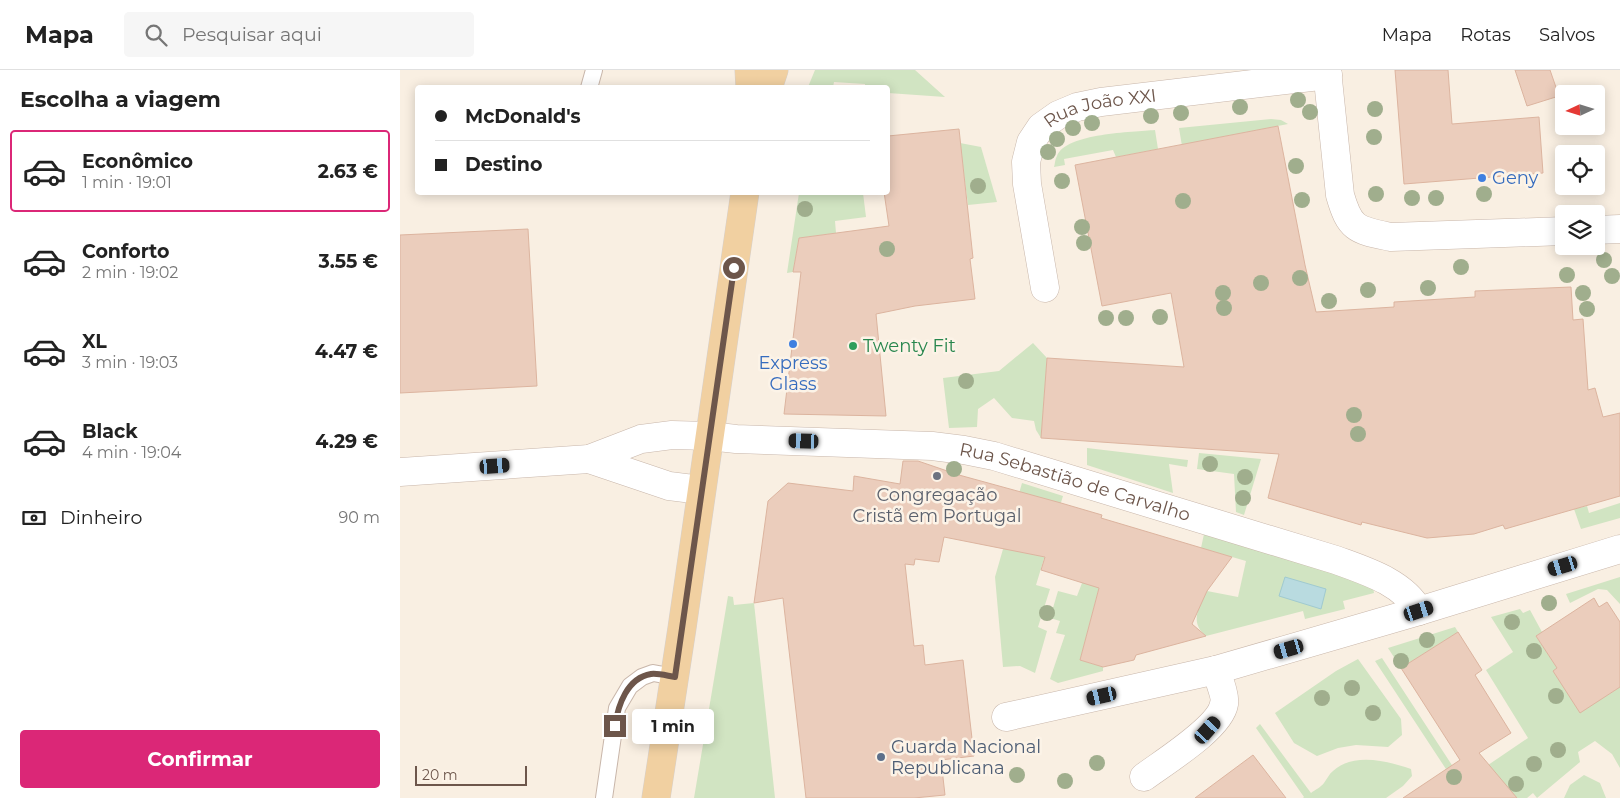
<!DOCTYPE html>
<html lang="pt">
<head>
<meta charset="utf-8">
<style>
  :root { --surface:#fff; --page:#f6f6f6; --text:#222; --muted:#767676; --line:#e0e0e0; --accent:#db2777 }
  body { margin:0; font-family:Montserrat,sans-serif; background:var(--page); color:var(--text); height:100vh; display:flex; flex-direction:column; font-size:19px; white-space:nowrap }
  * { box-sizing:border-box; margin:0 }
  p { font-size:16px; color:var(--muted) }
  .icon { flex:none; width:28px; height:28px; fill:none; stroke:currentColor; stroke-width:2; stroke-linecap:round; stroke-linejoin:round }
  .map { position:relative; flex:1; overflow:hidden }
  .drawer { display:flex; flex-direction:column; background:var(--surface); width:400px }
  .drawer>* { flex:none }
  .banner { position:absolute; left:15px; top:15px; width:475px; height:110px; border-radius:5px; box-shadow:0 2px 12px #0003; display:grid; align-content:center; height:110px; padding:0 20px; background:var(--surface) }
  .needle { width:32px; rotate:266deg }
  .buttons { position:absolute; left:1155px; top:15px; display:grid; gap:10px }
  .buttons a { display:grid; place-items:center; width:50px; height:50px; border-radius:5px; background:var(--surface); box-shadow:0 2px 12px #0003; font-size:25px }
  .scale { position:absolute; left:15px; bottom:12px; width:112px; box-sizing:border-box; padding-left:5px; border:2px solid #6d564b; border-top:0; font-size:14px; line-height:18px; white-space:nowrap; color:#6d564b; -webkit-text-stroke:4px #fcf3e7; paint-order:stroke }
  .end { position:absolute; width:22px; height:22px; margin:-11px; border:6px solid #6d564b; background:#fff; box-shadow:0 0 0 2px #fff }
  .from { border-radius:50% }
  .bubble { position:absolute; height:35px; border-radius:5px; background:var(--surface); box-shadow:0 2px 12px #0003; font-size:16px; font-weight:700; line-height:35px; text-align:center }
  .car { position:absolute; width:15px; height:30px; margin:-15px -8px; border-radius:6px; box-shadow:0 0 4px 1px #0007; background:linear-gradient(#222 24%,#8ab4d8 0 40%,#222 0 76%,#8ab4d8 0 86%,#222 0) }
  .banner b { display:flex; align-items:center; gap:18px; height:48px; font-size:19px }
  .banner b+b { border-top:1px solid var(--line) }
  .banner i { width:12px; height:12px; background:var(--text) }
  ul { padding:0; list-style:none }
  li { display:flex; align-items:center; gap:15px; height:82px; margin:0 10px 8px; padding:0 10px; border:2px solid transparent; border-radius:5px }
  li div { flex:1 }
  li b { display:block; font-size:19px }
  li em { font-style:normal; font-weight:700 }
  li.on { border-color:var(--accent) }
  li>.icon { width:45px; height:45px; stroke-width:1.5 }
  h2 { padding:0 20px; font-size:22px; line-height:60px }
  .pay { display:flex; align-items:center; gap:12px; height:55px; padding:0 20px; font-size:19px }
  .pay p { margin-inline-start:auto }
  .cta { display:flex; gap:10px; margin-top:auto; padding:10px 20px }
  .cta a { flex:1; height:58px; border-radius:5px; background:var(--accent); color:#fff; font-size:20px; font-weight:700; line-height:58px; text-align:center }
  header { display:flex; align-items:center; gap:30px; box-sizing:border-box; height:70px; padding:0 25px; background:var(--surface); border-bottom:1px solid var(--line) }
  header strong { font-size:24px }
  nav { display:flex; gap:28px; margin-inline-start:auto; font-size:18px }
  .search { width:350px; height:45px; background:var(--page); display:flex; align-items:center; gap:12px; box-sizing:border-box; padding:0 18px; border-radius:5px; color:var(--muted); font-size:19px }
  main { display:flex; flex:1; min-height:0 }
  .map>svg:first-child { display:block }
</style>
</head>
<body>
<header>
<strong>Mapa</strong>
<div class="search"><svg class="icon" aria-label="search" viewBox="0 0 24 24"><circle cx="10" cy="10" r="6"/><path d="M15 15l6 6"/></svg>Pesquisar aqui</div>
<nav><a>Mapa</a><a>Rotas</a><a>Salvos</a></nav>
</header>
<main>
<section class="drawer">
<h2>Escolha a viagem</h2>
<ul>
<li class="on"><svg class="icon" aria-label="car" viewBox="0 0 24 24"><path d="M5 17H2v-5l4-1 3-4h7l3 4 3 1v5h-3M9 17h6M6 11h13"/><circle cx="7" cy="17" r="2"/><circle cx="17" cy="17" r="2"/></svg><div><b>Econômico</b><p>1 min · 19:01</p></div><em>2.63 €</em></li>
<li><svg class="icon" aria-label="car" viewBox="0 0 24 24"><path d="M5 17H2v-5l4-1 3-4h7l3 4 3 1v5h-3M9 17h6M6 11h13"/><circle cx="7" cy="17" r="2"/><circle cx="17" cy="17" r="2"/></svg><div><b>Conforto</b><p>2 min · 19:02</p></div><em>3.55 €</em></li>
<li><svg class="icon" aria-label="car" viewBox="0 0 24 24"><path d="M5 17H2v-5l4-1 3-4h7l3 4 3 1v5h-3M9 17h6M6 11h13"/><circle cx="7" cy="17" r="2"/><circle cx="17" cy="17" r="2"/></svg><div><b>XL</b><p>3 min · 19:03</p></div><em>4.47 €</em></li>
<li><svg class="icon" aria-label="car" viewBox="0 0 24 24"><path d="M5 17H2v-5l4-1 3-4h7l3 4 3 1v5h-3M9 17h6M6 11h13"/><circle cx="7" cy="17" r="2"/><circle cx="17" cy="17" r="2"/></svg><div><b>Black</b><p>4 min · 19:04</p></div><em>4.29 €</em></li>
</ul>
<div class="pay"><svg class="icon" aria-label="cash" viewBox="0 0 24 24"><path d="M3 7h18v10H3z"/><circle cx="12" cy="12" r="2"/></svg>Dinheiro<p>90 m</p></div>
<div class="cta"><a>Confirmar</a></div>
</section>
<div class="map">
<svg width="1220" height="728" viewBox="0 0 1220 728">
  <rect width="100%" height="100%" fill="#f9efe2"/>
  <!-- green -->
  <g fill="#d1e4c2">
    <path d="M415 0H515L545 27 488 23V18L465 17V14L434 12 433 17H408Z"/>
    <path d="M871 49 881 50 888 54 797 72 783 82 779 58Z"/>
    <path d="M755 60 758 79 716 87 713 80 664 89 665 95 654 97C655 94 655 89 657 86 666 63 733 62 755 60Z"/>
    <path d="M560 73 581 77 597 132 568 135Z"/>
    <path d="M399 123H463L466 147 435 151 436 163 399 168 393 202 387 203Z"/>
    <path d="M633 273 647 288 641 368 636 360 634 351 612 348 594 328 578 339 577 357 549 358 543 308 599 301Z"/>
    <path d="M687 378 788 390 787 397 769 394 773 423 687 395Z"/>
    <path d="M799 383 861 389 844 445 836 442 834 404 797 399Z"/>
    <path d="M622 413 663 426 636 515 650 519 638 557 647 561 635 603 620 596 603 597 595 507Z"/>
    <path d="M1220 433V448L1181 459 1174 439 1187 436 1189 443Z"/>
    <path d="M804 464 967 510 973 517 974 523 943 531 945 539 905 549 903 541 806 566C789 552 799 537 807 521L838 527 846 491 801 478Z"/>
    <path d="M707 487 680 590 703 597V601L658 613 650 609 665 565 656 563 660 551 650 548 658 521 677 526 682 513Z"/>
    <path d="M1220 507V534L1207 520 1198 519 1170 533 1166 524Z"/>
    <path d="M328 526 333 527 334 535 354 533 375 728H294Z"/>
    <path d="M1120 539 1123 543 1130 540 1142 562 1136 566 1157 598 1153 601 1180 642 1220 617V698L1212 684 1195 671 1178 682 1180 692 1137 728 1133 723 1127 728H1117L1114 725 1109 728H1065L975 591 982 588 1063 712 1128 668 1086 600 1113 582 1091 547Z"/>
    <path d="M1055 557 1058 562 1001 598 988 578Z"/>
    <path d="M958 589 1001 649 1002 665 988 677 956 675 938 678 917 686 894 673 875 643 936 601Z"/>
    <path d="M860 654 911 723C915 720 921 717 924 713 927 709 929 704 933 701 954 682 987 691 1011 699L1012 706 1003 716 986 728H903L904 727 856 658Z"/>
    <path d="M1184 705 1200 713 1206 728H1164L1170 715Z"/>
  </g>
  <!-- water -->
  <path fill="#b9dbe0" stroke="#a0cad0" d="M885 507 926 519 921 539 879 526Z"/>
  <!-- building -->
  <g fill="#ebcdbc" stroke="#dcb49f">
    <path d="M995 0H1048L1052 54 1139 47 1143 103 1004 114Z"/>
    <path d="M1115 0H1150L1159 26 1127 36Z"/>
    <path d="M878 56 905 195 916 242 994 237V232L1075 227V221L1171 217 1173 250 1183 249 1188 320 1195 318 1203 347 1220 343V426L1105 459 1103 455 1074 464 1027 468 962 452 961 455 868 428 879 384 641 368 647 288 784 297 771 223 702 236 675 95Z"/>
    <path d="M559 59 573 188 570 189 575 229 515 236 476 244 486 346 384 344 401 202H393L399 168 489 156 484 122H488V66Z"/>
    <path d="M128 159 137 316 0 323V165Z"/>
    <path d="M503 391H518L559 405 661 433 702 445 701 448 832 487 807 521 792 554 806 566 736 585 734 590 703 597 680 590 699 518 641 500 645 487 544 467 539 492 515 489 514 495 505 494 514 576 523 575 525 595 563 590 574 686 541 690 545 725 514 728H406L383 528 354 533 368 431 388 413 453 421 454 406 500 414Z"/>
    <path d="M1194 528 1199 537 1207 532 1220 552V617L1180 643 1153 601 1157 598 1136 566Z"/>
    <path d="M1058 562 1082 600 1075 605 1111 663 1079 683 1117 728H1003L1060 690 1001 598Z"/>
    <path d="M853 685 886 728H795Z"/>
  </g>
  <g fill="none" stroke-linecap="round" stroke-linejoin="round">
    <!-- service casing -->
    <g stroke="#c8b6aa" stroke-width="18">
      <g id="service">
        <path d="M189 18 194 0"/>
        <path d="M204 728 217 638 230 616 242 607 253 603 275 607"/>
      </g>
    </g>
    <!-- minor casing -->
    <g stroke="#c8b6aa" stroke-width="29">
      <g id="minor">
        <path d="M927 0 940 125C950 160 957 160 991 167L1164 161"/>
        <path d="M1196 160 1220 159"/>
        <path id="s1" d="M645 218 627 114 626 92 631 72 641 57 658 45 677 37 701 32 928 5"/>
        <path id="s2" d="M309 366 336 369 532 376 564 380 594 386 936 490C966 501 1003 512 1019 541"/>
        <path d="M606 647 816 600 1019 541 1220 479"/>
        <path d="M744 707C764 692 820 658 824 634 826 627 818 607 816 600"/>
      </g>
    </g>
    <!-- tertiary casing -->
    <g stroke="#c8b6aa" stroke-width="29">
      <g id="tertiary">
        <path d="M189 389 269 416 301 420"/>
        <path d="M0 402 189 389 241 369 272 365 309 366"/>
      </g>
    </g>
    <!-- primary casing -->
    <g stroke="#d6d0cd" stroke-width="29">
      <g id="primary">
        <path d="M349 0 350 18"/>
        <path d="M368 18 374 0"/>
        <path d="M256 728 282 558 345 122"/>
      </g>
    </g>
    <!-- service -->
    <use href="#service" stroke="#fff" stroke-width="16"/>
    <!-- minor -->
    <use href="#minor" stroke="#fff" stroke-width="28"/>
    <!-- tertiary -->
    <use href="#tertiary" stroke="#fff" stroke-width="28"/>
    <!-- primary -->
    <use href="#primary" stroke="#f1d0a1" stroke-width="28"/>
  </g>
  <!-- trees -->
  <g fill="#a0ae8d">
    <circle cx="898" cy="30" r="8"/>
    <circle cx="840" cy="37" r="8"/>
    <circle cx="975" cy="39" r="8"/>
    <circle cx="910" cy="42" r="8"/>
    <circle cx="781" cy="43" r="8"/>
    <circle cx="751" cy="46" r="8"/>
    <circle cx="692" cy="53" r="8"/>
    <circle cx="673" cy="58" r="8"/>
    <circle cx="974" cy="67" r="8"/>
    <circle cx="657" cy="69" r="8"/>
    <circle cx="648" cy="82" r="8"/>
    <circle cx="896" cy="96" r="8"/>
    <circle cx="662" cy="111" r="8"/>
    <circle cx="578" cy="116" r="8"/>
    <circle cx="976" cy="124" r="8"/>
    <circle cx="1084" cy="124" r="8"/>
    <circle cx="1012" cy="128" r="8"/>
    <circle cx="1036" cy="128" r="8"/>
    <circle cx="902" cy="130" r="8"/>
    <circle cx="783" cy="131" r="8"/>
    <circle cx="405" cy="139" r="8"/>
    <circle cx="682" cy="157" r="8"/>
    <circle cx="684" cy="173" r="8"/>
    <circle cx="487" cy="179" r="8"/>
    <circle cx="1204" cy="190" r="8"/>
    <circle cx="1061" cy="197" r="8"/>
    <circle cx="1167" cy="205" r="8"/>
    <circle cx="1212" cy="206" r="8"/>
    <circle cx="900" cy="208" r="8"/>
    <circle cx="861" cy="213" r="8"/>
    <circle cx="1028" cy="218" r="8"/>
    <circle cx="968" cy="220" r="8"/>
    <circle cx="823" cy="223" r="8"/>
    <circle cx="1183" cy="223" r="8"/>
    <circle cx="929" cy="231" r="8"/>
    <circle cx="824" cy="238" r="8"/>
    <circle cx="1187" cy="239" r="8"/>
    <circle cx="760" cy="247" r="8"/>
    <circle cx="706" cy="248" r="8"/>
    <circle cx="726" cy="248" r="8"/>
    <circle cx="566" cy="311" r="8"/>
    <circle cx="954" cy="345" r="8"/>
    <circle cx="958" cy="364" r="8"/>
    <circle cx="810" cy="394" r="8"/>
    <circle cx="554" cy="399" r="8"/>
    <circle cx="845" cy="407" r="8"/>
    <circle cx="843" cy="428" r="8"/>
    <circle cx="1149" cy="533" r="8"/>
    <circle cx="647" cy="543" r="8"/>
    <circle cx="1112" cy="552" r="8"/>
    <circle cx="1027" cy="570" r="8"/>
    <circle cx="1134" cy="581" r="8"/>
    <circle cx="1001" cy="591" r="8"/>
    <circle cx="952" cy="618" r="8"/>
    <circle cx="1156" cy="626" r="8"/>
    <circle cx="922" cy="628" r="8"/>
    <circle cx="973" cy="643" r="8"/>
    <circle cx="1158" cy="680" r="8"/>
    <circle cx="697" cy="693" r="8"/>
    <circle cx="1134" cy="694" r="8"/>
    <circle cx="617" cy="705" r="8"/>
    <circle cx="1054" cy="707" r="8"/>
    <circle cx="665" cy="711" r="8"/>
    <circle cx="1116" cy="714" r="8"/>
  </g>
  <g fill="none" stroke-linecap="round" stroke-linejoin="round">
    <!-- route -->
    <path stroke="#6d564b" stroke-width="6" d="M215 656C218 635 227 608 251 604 258 603 268 606 275 607L334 198"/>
  </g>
  <!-- markers -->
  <g fill="#3f7fe0" stroke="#fcf3e7" stroke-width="2">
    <circle cx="1082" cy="108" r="5"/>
    <circle cx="393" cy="274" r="5"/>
  </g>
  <circle fill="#2e9e5b" stroke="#fcf3e7" stroke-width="2" cx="453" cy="276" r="5"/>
  <circle fill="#6b7280" stroke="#fcf3e7" stroke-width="2" cx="537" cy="406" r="5"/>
  <circle fill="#5c6f8a" stroke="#fcf3e7" stroke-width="2" cx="481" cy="687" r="5"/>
  <g text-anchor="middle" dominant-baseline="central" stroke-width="5" stroke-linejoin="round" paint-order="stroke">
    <!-- street labels -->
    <g font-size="18" fill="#6d564b" stroke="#fcf3e7">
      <text stroke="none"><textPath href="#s1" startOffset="230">Rua João XXI</textPath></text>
      <text stroke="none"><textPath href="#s2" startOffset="371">Rua Sebastião de Carvalho</textPath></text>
    </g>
    <!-- shop labels -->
    <g font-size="18" fill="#366cbe" stroke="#fcf3e7" text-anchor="start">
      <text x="1092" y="108">Geny</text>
      <text x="393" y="293" text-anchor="middle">Express<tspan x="393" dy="21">Glass</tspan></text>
    </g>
    <!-- leisure labels -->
    <g font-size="18" fill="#27864d" stroke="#fcf3e7" text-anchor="start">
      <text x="463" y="276">Twenty Fit</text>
    </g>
    <!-- worship labels -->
    <g font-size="18" fill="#5b616d" stroke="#fcf3e7">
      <text x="537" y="425">Congregação<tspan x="537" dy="21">Cristã em Portugal</tspan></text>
    </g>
    <!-- service labels -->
    <g font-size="18" fill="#4e5e75" stroke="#fcf3e7" text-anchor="start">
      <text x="491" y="677">Guarda Nacional<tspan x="491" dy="21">Republicana</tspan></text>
    </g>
  </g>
</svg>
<div class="buttons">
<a><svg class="needle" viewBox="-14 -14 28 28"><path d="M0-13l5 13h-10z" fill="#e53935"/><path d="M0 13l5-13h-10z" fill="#767676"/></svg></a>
<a><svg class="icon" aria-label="locate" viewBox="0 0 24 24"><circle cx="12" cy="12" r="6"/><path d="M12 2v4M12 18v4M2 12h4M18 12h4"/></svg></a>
<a><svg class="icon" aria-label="layers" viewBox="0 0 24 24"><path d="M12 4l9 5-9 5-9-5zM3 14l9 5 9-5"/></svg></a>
</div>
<div class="scale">20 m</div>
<i class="end from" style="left:334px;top:198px"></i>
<i class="end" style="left:215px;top:656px"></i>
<div class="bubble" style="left:232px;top:639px;width:82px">1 min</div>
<i class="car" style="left:404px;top:371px;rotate:272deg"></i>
<i class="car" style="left:95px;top:396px;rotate:86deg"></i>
<i class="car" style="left:1163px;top:496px;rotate:253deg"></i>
<i class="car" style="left:1019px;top:541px;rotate:72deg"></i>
<i class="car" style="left:889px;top:579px;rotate:254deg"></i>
<i class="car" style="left:702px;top:626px;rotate:257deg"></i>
<i class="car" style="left:808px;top:660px;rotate:42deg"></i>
<div class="banner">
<b><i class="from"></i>McDonald's</b>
<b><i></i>Destino</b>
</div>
</div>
</main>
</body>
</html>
